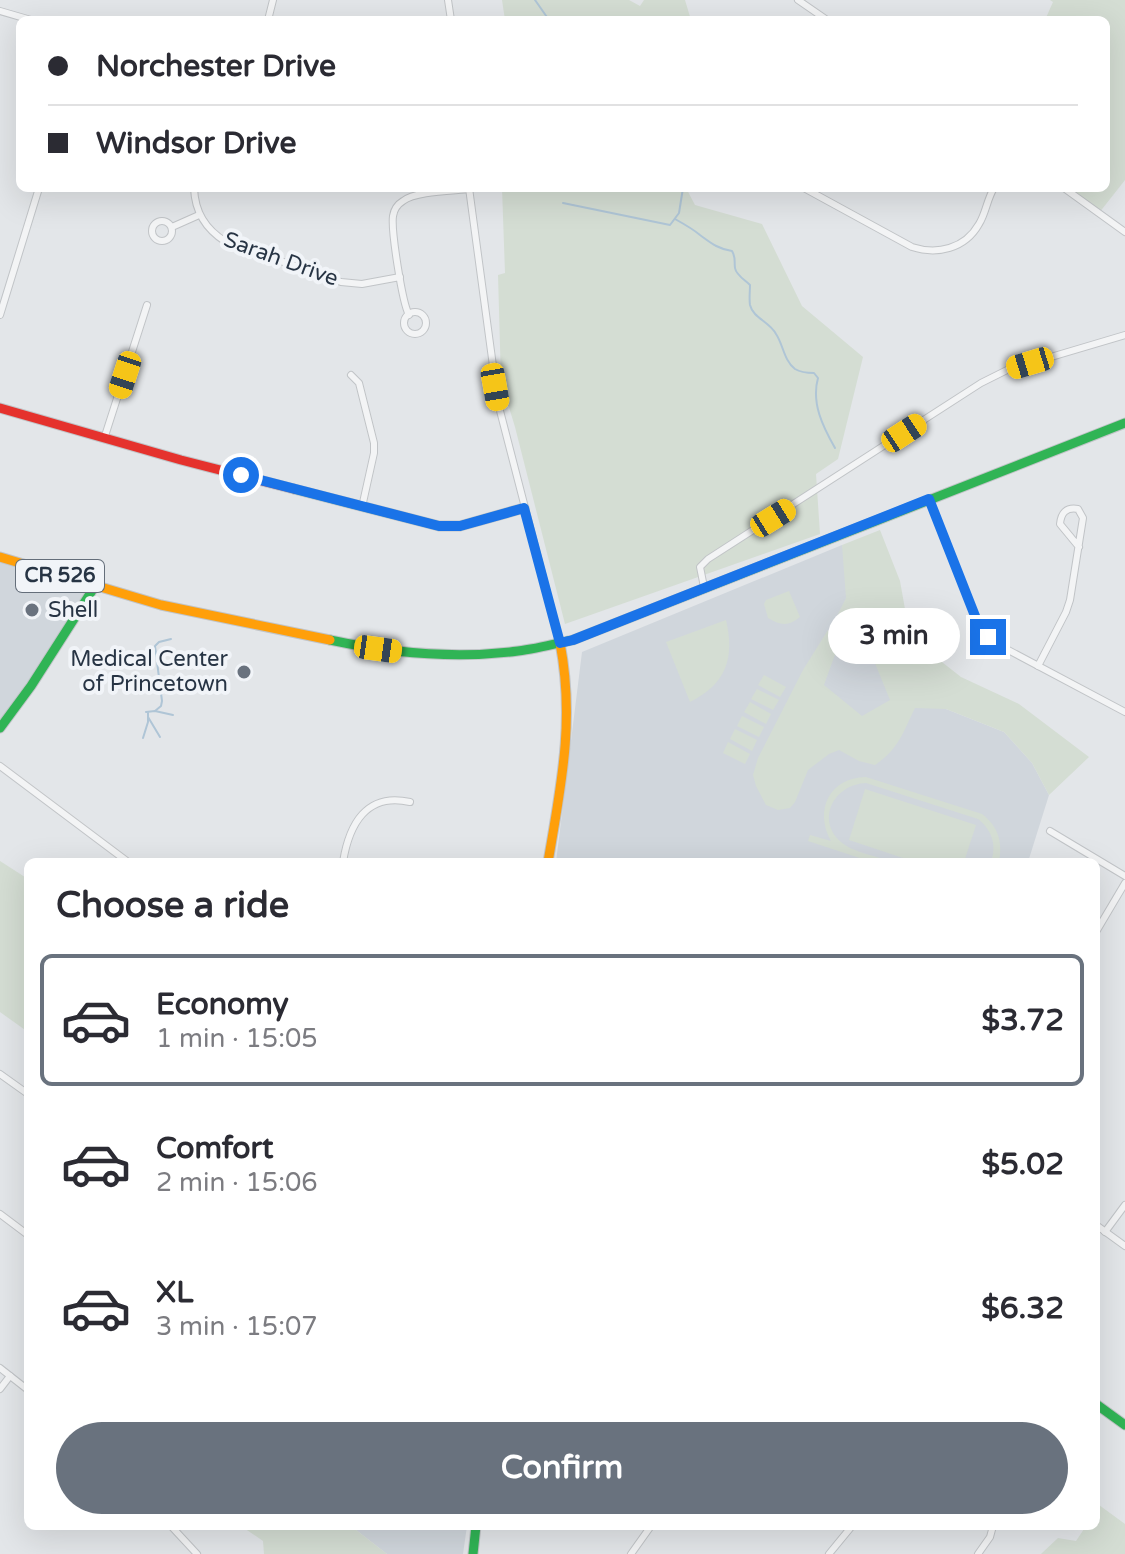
<!DOCTYPE html>
<html lang="en">
<head>
<meta charset="utf-8">
<style>
  :root { --surface:#fff; --page:#f7f7f7; --text:#2b2b33; --muted:#7c7c81; --line:#e1e1e2; --accent:#69727e }
  body { margin:0; font-family:"Varela Round",sans-serif; background:var(--page); color:var(--text); height:100vh; display:flex; flex-direction:column; font-size:30px; white-space:nowrap }
  * { box-sizing:border-box; margin:0 }
  p { font-size:26px; color:var(--muted) }
  .icon { flex:none; width:44px; height:44px; fill:none; stroke:currentColor; stroke-width:2; stroke-linecap:round; stroke-linejoin:round }
  .map { position:relative; flex:1; overflow:hidden }
  .drawer { position:absolute; left:24px; top:858px; width:1076px; height:672px; display:flex; flex-direction:column; background:var(--surface); border-radius:12px; box-shadow:0 8px 32px #0002 }
  .drawer>* { flex:none }
  .banner { position:absolute; left:16px; top:16px; width:1094px; height:176px; border-radius:12px; box-shadow:0 8px 32px #0002; display:grid; align-content:center; height:176px; padding:0 32px; background:var(--surface) }
  .end { position:absolute; width:36px; height:36px; margin:-18px; border:10px solid #1a73e8; background:#fff; box-shadow:0 0 0 4px #fff }
  .from { border-radius:50% }
  .bubble { position:absolute; height:56px; border-radius:28px; background:var(--surface); box-shadow:0 8px 32px #0002; font-size:26px; font-weight:800; line-height:56px; text-align:center }
  .car { position:absolute; width:24px; height:48px; margin:-24px -12px; border-radius:10px; box-shadow:0 0 6px 2px #0007; background:linear-gradient(#f5c518 24%,#345 0 40%,#f5c518 0 76%,#345 0 86%,#f5c518 0) }
  .banner b { display:flex; align-items:center; gap:28px; height:76px; font-size:30px }
  .banner b+b { border-top:2px solid var(--line) }
  .banner i { width:20px; height:20px; background:var(--text) }
  ul { padding:0; list-style:none }
  li { display:flex; align-items:center; gap:24px; height:132px; margin:0 16px 12px; padding:0 16px; border:4px solid transparent; border-radius:12px }
  li div { flex:1 }
  li b { display:block; font-size:30px }
  li em { font-style:normal; font-weight:800 }
  li.selected { border-color:var(--accent) }
  li>.icon { width:72px; height:72px; stroke-width:1.5 }
  h2 { padding:0 32px; font-size:36px; line-height:96px }
  .action { display:flex; gap:16px; margin-top:auto; padding:16px 32px }
  .action a { flex:1; height:92px; border-radius:48px; background:var(--accent); color:#fff; font-size:32px; font-weight:800; line-height:92px; text-align:center }
  .map>svg:first-child { display:block }
</style>
</head>
<body>
<div class="map">
<svg width="1125" height="1554" viewBox="0 0 1125 1554">
  <rect width="100%" height="100%" fill="#e3e6e9"/>
  <!-- built -->
  <g fill="#d0d6dc">
    <path d="M842 545 862 598 946 709 1004 732 1032 763 1049 795 1028 862H556L582 652Z"/>
    <path d="M0 557 95 586 0 728Z"/>
    <path d="M351 1526H467L463 1554H387Z"/>
  </g>
  <!-- green -->
  <g fill="#d4ddd3">
    <path d="M502 0H629L640 6 644 0H685L691 20H505Z"/>
    <path d="M1050 0H1125V180L1099 213 1062 188H1106V20H1045L1053 2Z"/>
    <path d="M502 188H686L695 205 762 224 802 306 863 357 838 459 816 474 820 534 565 624 515 427 501 381 498 275 505 273Z"/>
    <path d="M880 530 900 581 910 637 961 677 1019 704 1089 757 1049 795 1032 763 1004 732 946 709 915 708C903 732 899 749 875 765L859 761 839 750 829 754 808 770 795 802 790 808 778 810 766 805 756 786 753 775 758 758 803 670 828 630 837 649 824 685 862 716 890 700 872 656 834 622 846 598 842 545Z"/>
    <path d="M789 591 800 617C789 626 781 626 768 618L764 604 766 600Z"/>
    <path d="M726 620C735 658 726 684 690 702L666 642Z"/>
    <path d="M764 675 786 687 780 697 758 685Z"/>
    <path d="M757 689 779 700 773 710 751 699Z"/>
    <path d="M750 702 771 714 766 724 744 712Z"/>
    <path d="M742 716 764 727 759 737 737 726Z"/>
    <path d="M735 729 757 740 752 751 730 739Z"/>
    <path d="M728 742 750 754 745 764 723 753Z"/>
    <path d="M866 777 982 814C998 826 1003 842 999 862H991C997 845 992 830 978 819L866 783C835 784 815 819 841 842 852 852 879 857 894 862H872L808 841 810 835 831 841C814 810 829 778 866 777Z"/>
    <path d="M865 789 976 825 964 862H915L849 840Z"/>
    <path d="M0 861 28 879V1032L0 1012Z"/>
    <path d="M1099 1505 1125 1524V1554H1041L1058 1538 1076 1541 1086 1526H1096V1511Z"/>
    <path d="M241 1526H351L387 1554H264L263 1541Z"/>
  </g>
  <g fill="none" stroke-linecap="round" stroke-linejoin="round">
    <!-- stream -->
    <g stroke="#afc5d6" stroke-width="2">
      <path d="M535 0 549 20"/>
      <path d="M563 203 670 225 679 213 683 188"/>
      <path d="M675 219C684 224 693 229 700 235 711 243 718 249 732 251 736 258 734 260 735 268 736 275 745 280 750 285 750 291 749 299 750 305 753 318 770 322 776 334 783 344 784 361 795 369 800 372 808 373 814 373L818 378C811 403 823 427 835 448"/>
      <path d="M155 711 161 706 162 701 155 646 159 642 171 639"/>
      <path d="M146 712 155 711 173 715"/>
      <path d="M148 717 160 737"/>
      <path d="M143 738 148 722V713"/>
    </g>
    <!-- street casing -->
    <g stroke="#c1c4c7" stroke-width="8">
      <g id="street">
        <path d="M448 0 451 20"/>
        <path d="M798 0 827 20"/>
        <path d="M0 11 31 20"/>
        <path d="M268 20 273 0"/>
        <path d="M194 188C195 212 205 229 226 242L341 282 362 284 400 277"/>
        <path d="M469 188 498 403 560 643"/>
        <path d="M804 188 912 247C937 255 965 249 979 224 986 213 987 199 994 188"/>
        <path d="M1064 188 1125 232"/>
        <circle cx="162" cy="231" r="10"/>
        <path d="M172 227 199 215"/>
        <circle cx="415" cy="323" r="11"/>
        <path d="M0 315 39 188"/>
        <path d="M409 315C402 302 391 230 393 216 394 210 398 204 403 201 415 191 453 191 470 189"/>
        <path d="M351 375 359 383 374 443V453L362 507"/>
        <path d="M104 439 147 305"/>
        <path d="M929 499 977 621 981 630 995 643 1125 712"/>
        <path d="M704 587 700 567 708 559 981 383 1007 370 1125 335"/>
        <path d="M1038 666 1066 612 1070 600 1083 518 1078 509C1066 507 1061 513 1060 524L1079 547"/>
        <path d="M0 766 128 862"/>
        <path d="M1050 831 1125 876"/>
        <path d="M343 862C349 825 366 792 410 802"/>
        <path d="M1096 932 1125 883"/>
        <path d="M0 1074 28 1094"/>
        <path d="M0 1214 28 1235"/>
        <path d="M1096 1225 1125 1246"/>
        <path d="M1105 1232 1125 1205"/>
        <path d="M0 1368 28 1390"/>
        <path d="M0 1389 10 1376"/>
        <path d="M171 1526 197 1554"/>
        <path d="M631 1554 651 1526"/>
        <path d="M829 1554 852 1526"/>
        <path d="M978 1554 990 1537 993 1526"/>
      </g>
    </g>
    <!-- fast casing -->
    <g stroke="#c1c4c7" stroke-width="11">
      <g id="fast">
        <path d="M294 489 439 526H460L524 508"/>
        <path d="M330 640C391 653 456 659 518 651 536 649 555 644 573 640L1125 423"/>
        <path d="M0 728 31 686 95 586"/>
        <path d="M1096 1404 1125 1425"/>
        <path d="M473 1554 476 1526"/>
      </g>
    </g>
    <!-- slow casing -->
    <g stroke="#c1c4c7" stroke-width="11">
      <g id="slow">
        <path d="M0 557 161 605 330 640"/>
        <path d="M548 862C561 786 575 720 560 643"/>
      </g>
    </g>
    <!-- jam casing -->
    <g stroke="#c1c4c7" stroke-width="11">
      <path id="jam" d="M0 408 181 460 294 489"/>
    </g>
    <!-- street -->
    <use href="#street" stroke="#f3f4f5" stroke-width="6"/>
    <!-- fast -->
    <use href="#fast" stroke="#30b455" stroke-width="9"/>
    <!-- slow -->
    <use href="#slow" stroke="#ff9f0a" stroke-width="9"/>
    <!-- jam -->
    <use href="#jam" stroke="#e5322d" stroke-width="9"/>
  </g>
  <g fill="none" stroke-linecap="round" stroke-linejoin="round">
    <!-- route -->
    <path stroke="#1a73e8" stroke-width="10" d="M241 475 439 526H460L524 508 560 643 573 640 929 499 977 621 988 637"/>
  </g>
  <!-- markers -->
  <g fill="#69727e" stroke="#f1f4f8" stroke-width="3">
    <circle cx="32" cy="610" r="8"/>
    <circle cx="244" cy="672" r="8"/>
  </g>
  <g text-anchor="middle" dominant-baseline="central" stroke-width="8" stroke-linejoin="round" paint-order="stroke">
    <!-- shield labels -->
    <rect fill="#f1f4f8" stroke="#646e7a" stroke-width="2" x="16" y="560" width="88" height="32" rx="6"/>
    <g font-size="20" font-weight="bold" fill="#273444">
      <text x="60" y="576">CR 526</text>
    </g>
    <!-- street labels -->
    <g font-size="22" fill="#273444" stroke="#f1f4f8">
      <text transform="translate(281 259) rotate(20)">Sarah Drive</text>
    </g>
    <!-- poi labels -->
    <g font-size="22" fill="#273444" stroke="#f1f4f8" text-anchor="start">
      <text x="48" y="610">Shell</text>
      <text x="228" y="659" text-anchor="end">Medical Center<tspan x="228" dy="25">of Princetown</tspan></text>
    </g>
  </g>
</svg>
<i class="end from" style="left:241px;top:475px"></i>
<i class="end" style="left:988px;top:637px"></i>
<div class="bubble" style="left:828px;top:608px;width:132px">3 min</div>
<i class="car" style="left:1030px;top:363px;rotate:253deg"></i>
<i class="car" style="left:125px;top:375px;rotate:198deg"></i>
<i class="car" style="left:495px;top:387px;rotate:170deg"></i>
<i class="car" style="left:904px;top:433px;rotate:57deg"></i>
<i class="car" style="left:773px;top:518px;rotate:58deg"></i>
<i class="car" style="left:378px;top:649px;rotate:98deg"></i>
<div class="banner">
<b><i class="from"></i>Norchester Drive</b>
<b><i></i>Windsor Drive</b>
</div>
<section class="drawer">
<h2>Choose a ride</h2>
<ul>
<li class="selected"><svg class="icon" aria-label="car" viewBox="0 0 24 24"><path d="M5 17H2v-5l4-1 3-4h7l3 4 3 1v5h-3M9 17h6M6 11h13"/><circle cx="7" cy="17" r="2"/><circle cx="17" cy="17" r="2"/></svg><div><b>Economy</b><p>1 min · 15:05</p></div><em>$3.72</em></li>
<li><svg class="icon" aria-label="car" viewBox="0 0 24 24"><path d="M5 17H2v-5l4-1 3-4h7l3 4 3 1v5h-3M9 17h6M6 11h13"/><circle cx="7" cy="17" r="2"/><circle cx="17" cy="17" r="2"/></svg><div><b>Comfort</b><p>2 min · 15:06</p></div><em>$5.02</em></li>
<li><svg class="icon" aria-label="car" viewBox="0 0 24 24"><path d="M5 17H2v-5l4-1 3-4h7l3 4 3 1v5h-3M9 17h6M6 11h13"/><circle cx="7" cy="17" r="2"/><circle cx="17" cy="17" r="2"/></svg><div><b>XL</b><p>3 min · 15:07</p></div><em>$6.32</em></li>
</ul>
<div class="action"><a>Confirm</a></div>
</section>
</div>
</body>
</html>
